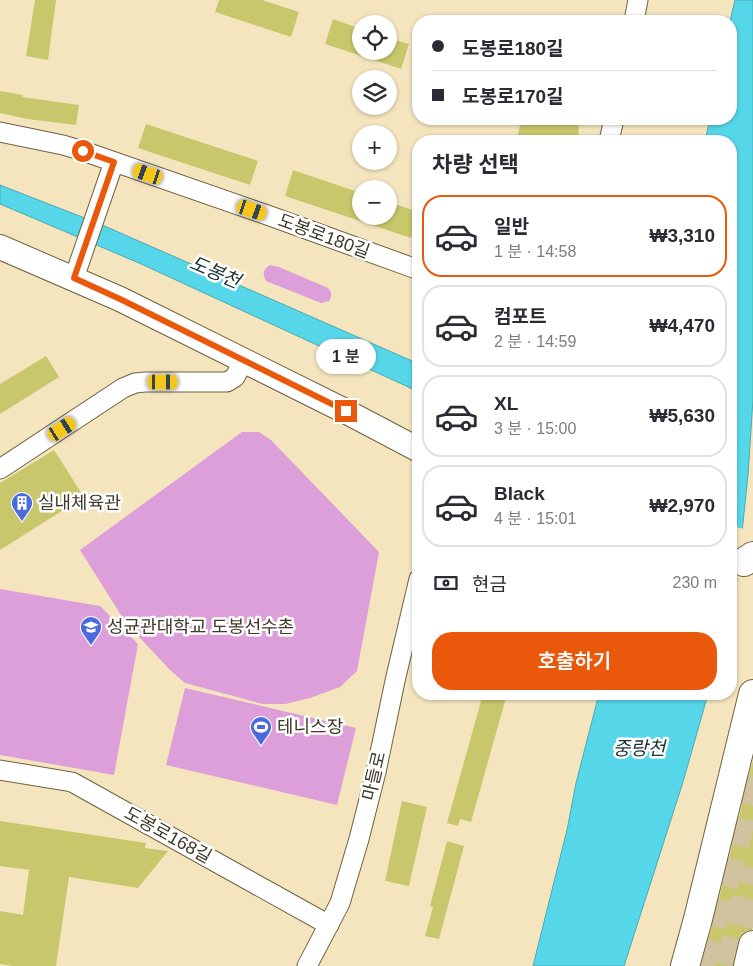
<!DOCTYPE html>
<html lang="ko">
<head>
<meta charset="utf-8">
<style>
  :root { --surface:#fff; --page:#f2f2f3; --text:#2b2b33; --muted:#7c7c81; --line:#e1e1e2; --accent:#ea580c }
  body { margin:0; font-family:Arial,"Noto Sans KR",sans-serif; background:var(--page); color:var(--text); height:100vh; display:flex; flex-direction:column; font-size:19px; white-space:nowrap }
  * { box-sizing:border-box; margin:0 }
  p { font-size:16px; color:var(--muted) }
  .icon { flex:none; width:28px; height:28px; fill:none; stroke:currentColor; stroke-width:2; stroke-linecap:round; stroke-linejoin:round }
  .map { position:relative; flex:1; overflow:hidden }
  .side { position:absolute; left:412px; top:135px; width:325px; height:565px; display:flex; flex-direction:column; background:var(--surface); border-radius:20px; box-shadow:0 1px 4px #0004 }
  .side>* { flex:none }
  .guide { position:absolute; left:412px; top:15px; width:325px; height:110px; border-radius:20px; box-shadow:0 1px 4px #0004; display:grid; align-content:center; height:110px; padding:0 20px; background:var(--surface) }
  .tools { position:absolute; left:352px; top:15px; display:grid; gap:10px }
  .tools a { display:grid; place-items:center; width:45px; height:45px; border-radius:50%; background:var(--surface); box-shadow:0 1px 4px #0004; font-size:25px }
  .end { position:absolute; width:22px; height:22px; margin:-11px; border:6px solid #ea580c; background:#fff; box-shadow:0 0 0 2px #fff }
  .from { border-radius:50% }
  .bubble { position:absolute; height:35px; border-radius:18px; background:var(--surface); box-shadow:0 1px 4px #0004; font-size:16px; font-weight:600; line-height:35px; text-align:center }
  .car { position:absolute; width:15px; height:30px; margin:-15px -8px; border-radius:6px; box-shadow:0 0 4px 1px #0007; background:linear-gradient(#f5c518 24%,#345 0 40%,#f5c518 0 76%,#345 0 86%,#f5c518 0) }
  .guide b { display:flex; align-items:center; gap:18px; height:48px; font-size:19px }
  .guide b+b { border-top:1px solid var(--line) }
  .guide i { width:12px; height:12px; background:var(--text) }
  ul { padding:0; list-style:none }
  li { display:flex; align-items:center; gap:15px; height:82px; margin:0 10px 8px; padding:0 10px; border:2px solid var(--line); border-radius:20px }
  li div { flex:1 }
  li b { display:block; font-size:19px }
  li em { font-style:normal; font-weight:600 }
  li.active { border-color:var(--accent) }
  li>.icon { width:45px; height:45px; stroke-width:1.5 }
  h2 { padding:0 20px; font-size:22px; line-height:60px }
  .pay { display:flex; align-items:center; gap:12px; height:55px; padding:0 20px; font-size:19px }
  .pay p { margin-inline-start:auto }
  .primary-button { display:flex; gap:10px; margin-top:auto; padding:10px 20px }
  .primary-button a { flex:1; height:58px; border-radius:20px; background:var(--accent); color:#fff; font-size:20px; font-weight:600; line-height:58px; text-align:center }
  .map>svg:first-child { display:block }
</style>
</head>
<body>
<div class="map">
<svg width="753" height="966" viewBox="0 0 753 966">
  <rect width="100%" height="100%" fill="#f5e5be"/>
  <!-- green -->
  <g fill="#dd9fda">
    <path d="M270 265 279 267 328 288C332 292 332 296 329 301L321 303 266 281C262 274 263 269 270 265Z"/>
    <path d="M242 432H259L271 440 379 552 357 671 340 687 310 698 285 704H262L185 683 170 670 126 623 80 550Z"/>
    <path d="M0 589 100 606 138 644 114 775 0 755Z"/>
    <path d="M185 688 356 728 337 805 166 765Z"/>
  </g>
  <!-- water -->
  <g fill="#55d7e9" stroke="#4fa8b0">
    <path d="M735 0H753V399L748 475 737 580 731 604V141H705L710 119H731L730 21Z"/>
    <path d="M0 185 100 224 419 364V392L139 263 0 204Z"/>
    <path d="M599 694H708L683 782 624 966H533L567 830 576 783Z"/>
  </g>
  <!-- pier -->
  <path fill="#f5e5be" d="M731 526 745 529 740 579 731 577Z"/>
  <!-- building -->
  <g fill="#c8c76b">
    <path d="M35 0H56L48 60 26 56Z"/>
    <path d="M219 0H262L299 12 291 37 215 12Z"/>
    <path d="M333 19 361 29V51H389V38L409 44 401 69 325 44Z"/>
    <path d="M0 91 23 95 22 97 79 105 76 125 27 119 0 113Z"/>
    <path d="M521 119H579L578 141H517Z"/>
    <path d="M146 124 258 161 250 185 138 148Z"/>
    <path d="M293 170 361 193V216H389V202L419 212 411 238 285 196Z"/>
    <path d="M46 356 59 377 0 414V384Z"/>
    <path d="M54 450 84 497 0 550V483Z"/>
    <path d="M483 694H507L471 822 460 819 458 826 447 823Z"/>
    <path d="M753 760V924L752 930H748L742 934 738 941 733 966H701L713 923Z"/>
    <path d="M402 801 427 807 409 886 385 881Z"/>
    <path d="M0 821 146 843 145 848 168 851 138 888 69 877 56 966H12L0 964V911L23 915 29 870 0 866Z"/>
    <path d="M447 841 464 846 439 939 425 936 433 907 430 906Z"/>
  </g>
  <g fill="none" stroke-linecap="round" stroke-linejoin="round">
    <!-- highway-tunnel -->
    <g stroke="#d1c3a0" stroke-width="28" stroke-dasharray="28 14" stroke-linecap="butt">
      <path d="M700 966 731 863 753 767"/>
      <path d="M729 966 753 868"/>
    </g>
    <!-- minor casing -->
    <g stroke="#70613f" stroke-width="21">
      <g id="minor">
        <path d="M634 21 638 0"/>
        <path d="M0 132 63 145 83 151 270 216 419 270"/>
        <path d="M609 141 614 119"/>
        <path d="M74 278 114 162"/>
        <path d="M0 469 123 388 135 383 145 382H227L235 377 244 360"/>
        <path d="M0 770 72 782 329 925"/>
        <path d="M307 966 340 903 359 839 376 772 395 681 419 579"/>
      </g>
    </g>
    <!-- major casing -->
    <g stroke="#70613f" stroke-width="26">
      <path id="major" d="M0 247 120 299 345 411 419 450"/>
    </g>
    <!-- highway casing -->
    <g stroke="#70613f" stroke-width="30">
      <g id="highway">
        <path d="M744 562 753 556"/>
        <path d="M685 966 698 919 753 694"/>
        <path d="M748 966 753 945"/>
      </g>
    </g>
    <!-- minor -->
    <use href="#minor" stroke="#fff" stroke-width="19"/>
    <!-- major -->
    <use href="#major" stroke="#fff" stroke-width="24"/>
    <!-- highway -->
    <use href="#highway" stroke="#fff" stroke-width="28"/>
  </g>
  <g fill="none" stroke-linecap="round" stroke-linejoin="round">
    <!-- route -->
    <path stroke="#ea580c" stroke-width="6" d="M83 151 114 162 74 278 120 299 346 411"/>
  </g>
  <!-- icons -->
  <defs>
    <g id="building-pin" transform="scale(1.125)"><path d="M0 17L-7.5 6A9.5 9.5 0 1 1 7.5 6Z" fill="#496bde" stroke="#fff"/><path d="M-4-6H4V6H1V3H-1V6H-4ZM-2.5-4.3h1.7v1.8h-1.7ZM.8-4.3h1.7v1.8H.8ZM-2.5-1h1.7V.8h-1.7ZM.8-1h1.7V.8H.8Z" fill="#fff"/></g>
    <g id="university-pin" transform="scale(1.125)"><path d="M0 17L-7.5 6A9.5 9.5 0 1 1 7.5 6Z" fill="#496bde" stroke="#fff"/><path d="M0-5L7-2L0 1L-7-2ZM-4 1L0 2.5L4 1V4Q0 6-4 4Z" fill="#fff"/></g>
    <g id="stadium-pin" transform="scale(1.125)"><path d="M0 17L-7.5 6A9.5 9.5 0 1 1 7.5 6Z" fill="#496bde" stroke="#fff"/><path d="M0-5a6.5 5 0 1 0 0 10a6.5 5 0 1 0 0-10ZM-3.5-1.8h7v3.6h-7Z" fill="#fff"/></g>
  </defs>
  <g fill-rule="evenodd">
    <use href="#building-pin" x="22" y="503"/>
    <use href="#university-pin" x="91" y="627"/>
    <use href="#stadium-pin" x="261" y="727"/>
  </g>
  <g text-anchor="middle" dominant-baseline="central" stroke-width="5" stroke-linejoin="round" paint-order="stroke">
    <!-- street labels -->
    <g font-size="18" fill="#40392a" stroke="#fff">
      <text transform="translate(324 236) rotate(20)">도봉로180길</text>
      <text transform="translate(374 776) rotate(-77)">마들로</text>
      <text transform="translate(168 835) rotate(29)">도봉로168길</text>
    </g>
    <!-- poi labels -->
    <g font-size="18" fill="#40392a" stroke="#fff" text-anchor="start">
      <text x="38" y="503">실내체육관</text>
      <text x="107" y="627">성균관대학교 도봉선수촌</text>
      <text x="277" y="727">테니스장</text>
    </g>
    <!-- water labels -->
    <g font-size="19" font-style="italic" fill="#1b3235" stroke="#fff">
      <text transform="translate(215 272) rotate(23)">도봉천</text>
      <text x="639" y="748">중랑천</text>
    </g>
  </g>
</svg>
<div class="tools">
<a><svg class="icon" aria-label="locate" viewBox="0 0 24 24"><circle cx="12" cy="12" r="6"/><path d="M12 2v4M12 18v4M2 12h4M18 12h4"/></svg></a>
<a><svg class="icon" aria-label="layers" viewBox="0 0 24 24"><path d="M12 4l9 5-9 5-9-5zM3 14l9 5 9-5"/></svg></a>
<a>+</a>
<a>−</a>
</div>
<i class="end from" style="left:83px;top:151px"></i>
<i class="end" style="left:346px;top:411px"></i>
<div class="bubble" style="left:316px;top:339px;width:60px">1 분</div>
<i class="car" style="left:148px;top:174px;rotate:289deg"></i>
<i class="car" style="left:252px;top:210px;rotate:109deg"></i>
<i class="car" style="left:163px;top:382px;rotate:90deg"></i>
<i class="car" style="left:62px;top:429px;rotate:57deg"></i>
<div class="guide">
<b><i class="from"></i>도봉로180길</b>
<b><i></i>도봉로170길</b>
</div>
<section class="side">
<h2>차량 선택</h2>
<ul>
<li class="active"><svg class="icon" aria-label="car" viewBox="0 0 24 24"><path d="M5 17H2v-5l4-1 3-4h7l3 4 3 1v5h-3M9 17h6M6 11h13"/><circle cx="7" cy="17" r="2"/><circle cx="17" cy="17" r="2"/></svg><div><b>일반</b><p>1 분 · 14:58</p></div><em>₩3,310</em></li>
<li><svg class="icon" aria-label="car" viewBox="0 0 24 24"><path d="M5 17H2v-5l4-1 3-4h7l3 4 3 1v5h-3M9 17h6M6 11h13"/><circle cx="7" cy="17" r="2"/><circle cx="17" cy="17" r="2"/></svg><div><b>컴포트</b><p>2 분 · 14:59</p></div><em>₩4,470</em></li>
<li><svg class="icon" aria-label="car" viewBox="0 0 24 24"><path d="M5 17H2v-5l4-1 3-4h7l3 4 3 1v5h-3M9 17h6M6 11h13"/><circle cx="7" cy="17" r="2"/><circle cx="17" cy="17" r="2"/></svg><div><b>XL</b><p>3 분 · 15:00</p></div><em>₩5,630</em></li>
<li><svg class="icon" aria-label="car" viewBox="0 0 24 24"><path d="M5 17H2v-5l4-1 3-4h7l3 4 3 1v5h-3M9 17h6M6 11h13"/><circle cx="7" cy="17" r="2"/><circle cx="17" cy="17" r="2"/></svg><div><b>Black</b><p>4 분 · 15:01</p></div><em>₩2,970</em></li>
</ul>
<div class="pay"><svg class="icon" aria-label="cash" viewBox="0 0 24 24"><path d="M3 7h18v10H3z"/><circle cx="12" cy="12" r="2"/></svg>현금<p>230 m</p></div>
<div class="primary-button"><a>호출하기</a></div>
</section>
</div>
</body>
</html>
